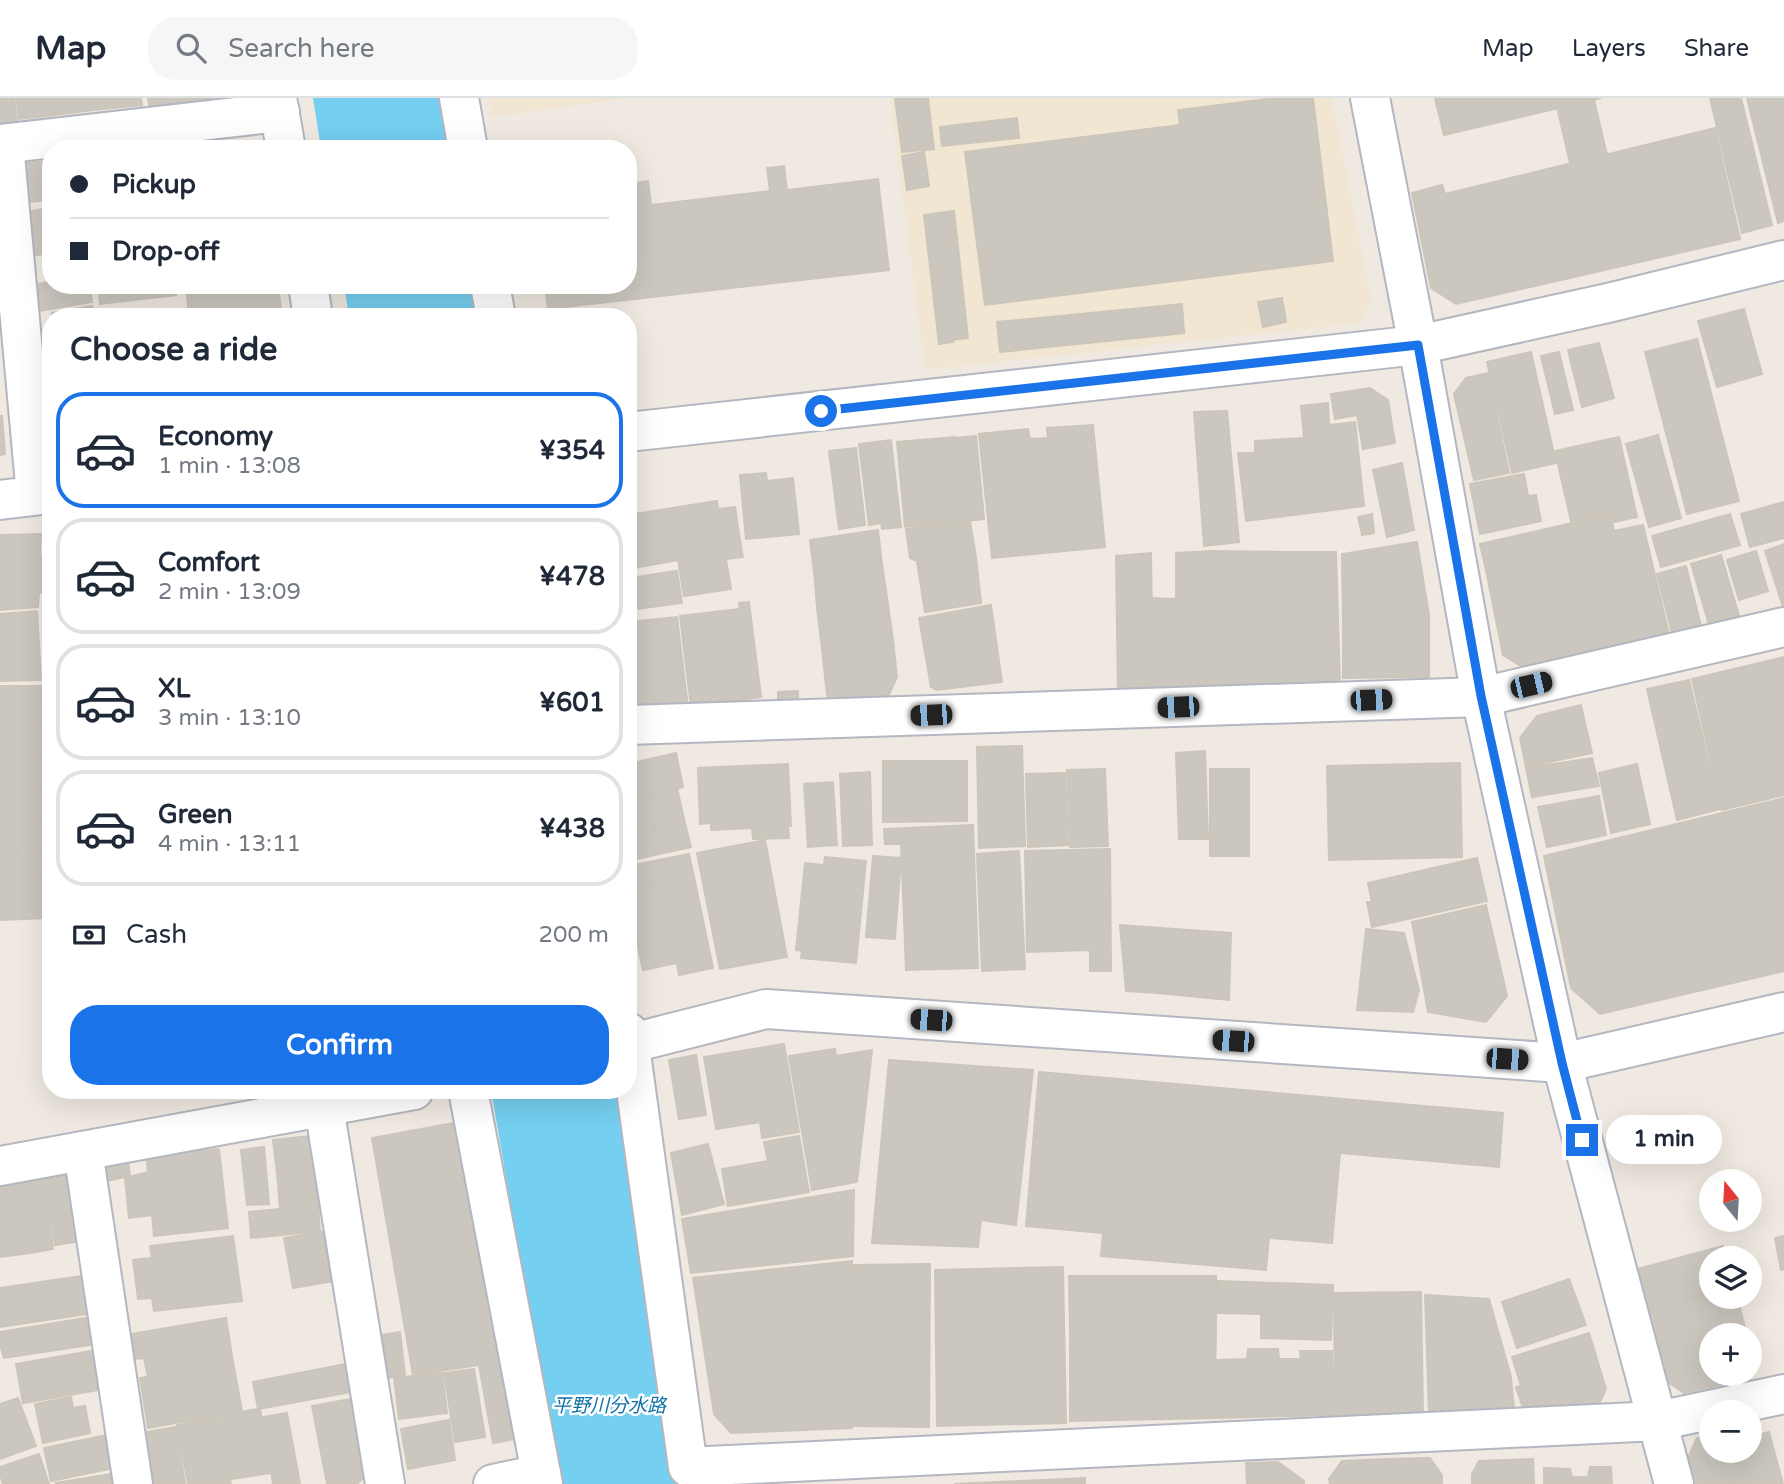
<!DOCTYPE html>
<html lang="en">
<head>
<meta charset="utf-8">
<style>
  :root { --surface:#fff; --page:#f6f6f7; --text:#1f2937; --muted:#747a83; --line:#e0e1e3; --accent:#1a73e8 }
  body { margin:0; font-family:"Varela Round","Noto Sans JP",sans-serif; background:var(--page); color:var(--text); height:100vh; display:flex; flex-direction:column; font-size:26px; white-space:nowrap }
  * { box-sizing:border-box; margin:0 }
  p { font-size:23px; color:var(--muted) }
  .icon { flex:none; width:38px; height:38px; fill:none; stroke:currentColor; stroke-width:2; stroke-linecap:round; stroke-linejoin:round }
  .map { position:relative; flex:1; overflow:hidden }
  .sheet { position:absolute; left:42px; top:210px; width:595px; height:791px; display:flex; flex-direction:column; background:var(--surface); border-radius:28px; box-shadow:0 7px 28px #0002 }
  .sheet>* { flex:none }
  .top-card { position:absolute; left:42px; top:42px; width:595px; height:154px; border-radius:28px; box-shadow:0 7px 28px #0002; display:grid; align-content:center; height:154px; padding:0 28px; background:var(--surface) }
  .needle { width:46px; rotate:342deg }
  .controls { position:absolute; left:1699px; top:1071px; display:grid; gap:14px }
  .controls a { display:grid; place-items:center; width:63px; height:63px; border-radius:50%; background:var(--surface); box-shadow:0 7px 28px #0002; font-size:35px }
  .end { position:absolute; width:32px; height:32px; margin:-16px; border:9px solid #1a73e8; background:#fff; box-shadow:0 0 0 4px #fff }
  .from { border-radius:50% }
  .bubble { position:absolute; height:49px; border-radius:24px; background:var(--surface); box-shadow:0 7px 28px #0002; font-size:23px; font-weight:700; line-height:49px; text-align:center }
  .car { position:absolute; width:21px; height:42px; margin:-21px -10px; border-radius:9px; box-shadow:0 0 5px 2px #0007; background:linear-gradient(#222 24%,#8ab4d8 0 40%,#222 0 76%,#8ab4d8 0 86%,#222 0) }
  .top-card b { display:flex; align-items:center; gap:24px; height:66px; font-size:26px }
  .top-card b+b { border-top:2px solid var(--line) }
  .top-card i { width:18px; height:18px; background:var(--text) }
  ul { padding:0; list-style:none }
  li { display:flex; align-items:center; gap:21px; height:116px; margin:0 14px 10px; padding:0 14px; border:4px solid var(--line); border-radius:28px }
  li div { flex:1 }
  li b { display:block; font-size:26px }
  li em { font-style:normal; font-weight:700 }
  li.active { border-color:var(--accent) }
  li>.icon { width:63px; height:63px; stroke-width:1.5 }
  h2 { padding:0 28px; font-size:32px; line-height:84px }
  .pay { display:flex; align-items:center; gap:18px; height:77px; padding:0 28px; font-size:26px }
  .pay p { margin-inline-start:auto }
  .button { display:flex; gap:14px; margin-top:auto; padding:14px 28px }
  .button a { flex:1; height:80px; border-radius:28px; background:var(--accent); color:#fff; font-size:28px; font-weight:700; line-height:80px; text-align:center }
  header { display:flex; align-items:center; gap:42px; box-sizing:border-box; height:98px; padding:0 35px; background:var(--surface); border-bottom:2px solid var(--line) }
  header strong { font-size:33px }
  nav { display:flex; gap:38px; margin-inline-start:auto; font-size:24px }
  .search { width:490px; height:63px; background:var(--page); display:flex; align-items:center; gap:18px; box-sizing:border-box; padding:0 24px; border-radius:28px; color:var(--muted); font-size:26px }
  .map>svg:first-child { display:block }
</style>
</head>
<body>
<header>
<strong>Map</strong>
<div class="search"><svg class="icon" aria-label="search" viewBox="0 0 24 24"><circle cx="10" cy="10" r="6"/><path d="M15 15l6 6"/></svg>Search here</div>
<nav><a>Map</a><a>Layers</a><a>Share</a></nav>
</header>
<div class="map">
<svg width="1784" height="1386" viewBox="0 0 1784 1386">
  <rect width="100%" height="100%" fill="#efe9e1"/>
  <!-- education -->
  <g fill="#f0e6d1">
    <path d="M488 0H627L491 19Z"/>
    <path d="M890 0H1332L1371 202 1359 225 925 272Z"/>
  </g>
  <!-- water -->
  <g fill="#75cff0">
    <path d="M313 0H444L453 51H321Z"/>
    <path d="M344 187H475L481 219H349Z"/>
    <path d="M491 992H617L686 1386H559Z"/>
  </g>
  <!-- building -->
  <g fill="#cbc7bf" stroke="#cbc5ba" stroke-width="2">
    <path d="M0 0H14L17 24 0 25Z"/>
    <path d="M16 0H53L55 17 19 21Z"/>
    <path d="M53 0H93L94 12 55 17Z"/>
    <path d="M93 0H141L142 7 94 12Z"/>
    <path d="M148 0H213L149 8Z"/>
    <path d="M895 0H928L934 51 902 54Z"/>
    <path d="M1276 0H1313L1333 163 985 207 965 54 1180 27 1178 12Z"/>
    <path d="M1435 0H1601L1444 37Z"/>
    <path d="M1710 0H1741L1772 127 1742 135Z"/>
    <path d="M1747 0H1784V123L1778 125Z"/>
    <path d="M1594 2 1607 57 1570 65 1557 9Z"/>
    <path d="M1017 20 1019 40 942 48 940 29Z"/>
    <path d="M1715 30 1740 141 1456 206 1431 190 1412 95 1442 87 1445 96Z"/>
    <path d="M924 54 929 88 907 92 902 58Z"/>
    <path d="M51 63V102L28 104 24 65Z"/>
    <path d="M784 68 787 92 878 81 889 172 548 211 545 187H628V109H634L631 86 648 83 651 107 770 93 767 70Z"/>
    <path d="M51 110V155L36 157 31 113Z"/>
    <path d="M954 113 968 240 953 242V244L939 246 924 117Z"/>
    <path d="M51 160V187H90L92 204 38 213 34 187 48 184 44 161Z"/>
    <path d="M98 187H175L176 197 100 206Z"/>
    <path d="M186 187H278L282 219H189Z"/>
    <path d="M1282 200 1286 224 1263 229 1258 204Z"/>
    <path d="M1182 206 1184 235 1000 254 997 224Z"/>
    <path d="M92 208 94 219H53L52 215Z"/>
    <path d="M181 211V219H155L154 214Z"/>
    <path d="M1744 211 1762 276 1717 289 1698 223Z"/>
    <path d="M51 238V258L46 259 42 241Z"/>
    <path d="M1697 241 1739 403 1687 416 1645 254Z"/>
    <path d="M1599 245 1614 300 1582 309 1568 252Z"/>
    <path d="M1531 254 1556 365 1512 375 1487 264Z"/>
    <path d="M1559 254 1573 312 1555 316 1541 258Z"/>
    <path d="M1488 275 1509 375 1474 382 1454 296 1466 280Z"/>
    <path d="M1370 290 1388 302 1395 345 1363 351 1357 317 1335 321 1331 296Z"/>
    <path d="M1328 305 1329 327 1355 324 1364 408 1246 423 1238 355H1255V343L1304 340 1301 308Z"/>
    <path d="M1227 313 1239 444 1204 448 1194 314Z"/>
    <path d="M0 318H2L5 356 0 357Z"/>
    <path d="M1093 327 1105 449 992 460 979 336 1028 331 1030 341 1048 340 1047 330Z"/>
    <path d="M1658 337 1681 420 1649 429 1626 346Z"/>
    <path d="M976 338 984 421 965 423 956 340Z"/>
    <path d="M955 339 963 423 905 429 897 344Z"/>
    <path d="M1619 339 1637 419 1614 424 1611 414 1571 423 1555 353Z"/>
    <path d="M891 342 901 429 882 431 881 425 869 427 859 346Z"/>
    <path d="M856 350 865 427 839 431 829 353Z"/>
    <path d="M1402 365 1414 432 1387 439 1373 372Z"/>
    <path d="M766 375 767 383 793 380 799 436 746 441 740 377Z"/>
    <path d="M1524 376 1528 398 1536 397 1541 423 1480 436 1470 386Z"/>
    <path d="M717 403 718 411 735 409 742 455 743 459 726 461 731 491 684 498 678 462 628 471V417Z"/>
    <path d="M1784 404V440L1750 449 1741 416Z"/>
    <path d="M1372 416 1374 435 1362 437 1358 419Z"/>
    <path d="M1610 416 1614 433 1643 427 1670 540 1631 549 1619 498 1587 506 1568 426Z"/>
    <path d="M1730 416 1740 447 1661 469 1652 438Z"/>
    <path d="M970 423 976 460 918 470 917 463 910 460 906 431Z"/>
    <path d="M1568 426 1573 451 1486 472 1480 446Z"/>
    <path d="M878 432 882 466 814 474 810 442Z"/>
    <path d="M41 436 40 458H51V494L39 495 38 509 0 512V437Z"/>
    <path d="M1417 444 1429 517 1343 525 1342 456Z"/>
    <path d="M1784 446V512L1765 453Z"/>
    <path d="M1573 451 1587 506 1619 498 1631 549 1529 573 1503 557 1486 472Z"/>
    <path d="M1210 453 1206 594 1153 596 1152 500 1176 501V455Z"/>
    <path d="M1210 453 1293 454 1288 591 1206 594Z"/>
    <path d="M1756 453 1768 493 1739 502 1727 462Z"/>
    <path d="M1293 454H1336L1340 589 1288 591Z"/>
    <path d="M1151 455 1153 596 1118 597 1116 458Z"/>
    <path d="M1721 457 1740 521 1710 530 1691 466Z"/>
    <path d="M976 460 981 505 925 514 918 470Z"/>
    <path d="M882 466 887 500 817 509 814 474Z"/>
    <path d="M1686 468 1702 532 1673 538 1657 476Z"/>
    <path d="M677 473 682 505 628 512V480Z"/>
    <path d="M887 500 893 542 822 551 817 509Z"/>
    <path d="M749 504 761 599 691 609 680 518 740 511 739 505Z"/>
    <path d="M991 507 1002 584 937 592 931 589 919 520Z"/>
    <path d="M44 512H51V577H45Z"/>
    <path d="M37 513 41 582 0 583V516Z"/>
    <path d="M1429 517V579L1343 580V525Z"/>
    <path d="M677 519 688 610 628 612V524Z"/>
    <path d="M893 542 897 579 886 603 863 604 856 546Z"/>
    <path d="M856 546 863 604 828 605 822 551Z"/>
    <path d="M1784 559V615L1704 634 1692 581Z"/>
    <path d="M45 577H51V624H46Z"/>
    <path d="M1689 582 1720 711 1677 722 1647 591Z"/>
    <path d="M0 588H42L43 628 0 627Z"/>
    <path d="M798 593V605H778V594Z"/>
    <path d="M1581 607 1592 655 1526 669 1520 640 1537 618Z"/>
    <path d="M1784 615V697L1722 712 1704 634Z"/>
    <path d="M0 627 43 628V660H0Z"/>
    <path d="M43 630H51V672L44 673Z"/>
    <path d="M1022 648 1025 748 979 750 977 649Z"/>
    <path d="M1205 653 1208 741H1179L1176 655Z"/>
    <path d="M676 655 683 689 628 702V666Z"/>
    <path d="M0 660H43L44 689H0Z"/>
    <path d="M1592 660 1599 688 1532 699 1526 670Z"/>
    <path d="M883 663H967V723L883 724Z"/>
    <path d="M1460 665 1462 759 1329 762 1327 668Z"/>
    <path d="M788 666 791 728H788L789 740 753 741 752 730 711 732V725L700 726 698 670Z"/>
    <path d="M1637 666 1650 726 1611 735 1599 675Z"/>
    <path d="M1105 671 1108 748 1070 749 1067 672Z"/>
    <rect x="1210" y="671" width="39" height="87"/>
    <path d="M870 674 872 747 843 748 840 676Z"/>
    <path d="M1065 675 1068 747 1028 749 1026 676Z"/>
    <path d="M833 684 837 747 808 749 804 686Z"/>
    <path d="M0 689H44L45 723 0 722Z"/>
    <path d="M677 690 684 721 628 733V702Z"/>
    <path d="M1599 698 1606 737 1547 749 1538 709Z"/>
    <path d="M1784 700V873L1600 916 1571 890 1544 758Z"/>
    <path d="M684 721 691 749 628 763V733Z"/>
    <path d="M0 722 45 723V752L0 754Z"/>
    <path d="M973 727 978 870 906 872 901 746H885L884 731Z"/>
    <path d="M765 742 787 859 720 871 697 755Z"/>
    <path d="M1110 751 1111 873H1090V852L1027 854 1025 753Z"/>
    <path d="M45 752 46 777 0 778V754Z"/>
    <path d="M1019 753 1025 871 982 873 977 756Z"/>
    <path d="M689 756 694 779 628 793V768Z"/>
    <path d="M873 758 901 760 895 841 866 839Z"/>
    <path d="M825 759 866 763 856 865 801 860 802 853 796 852 805 765 824 767Z"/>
    <path d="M1477 760 1487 803 1372 829 1367 804H1372L1368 785Z"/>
    <path d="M46 777V820L0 822V778Z"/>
    <path d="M694 779 713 870 679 877 677 865 643 872 628 803V793Z"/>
    <path d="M1486 807 1507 898 1486 924 1428 914 1412 824Z"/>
    <path d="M1120 827 1160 830 1158 895 1126 893Z"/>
    <path d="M1160 830 1231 835 1229 902 1158 895Z"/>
    <path d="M1366 831 1404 835 1419 892 1413 914 1357 912Z"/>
    <path d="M784 946 799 1034 762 1040 760 1024 716 1031 704 959Z"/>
    <path d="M835 951 836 958 872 952 857 1084 812 1092 789 958Z"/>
    <path d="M696 957 706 1017 679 1021 669 962Z"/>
    <path d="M889 962 1033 972 1016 1127 981 1122 978 1149 872 1145Z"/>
    <path d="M1039 974 1503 1015 1499 1069 1340 1055 1332 1145 1269 1140 1266 1172 1101 1158 1103 1135 1026 1128Z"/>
    <path d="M470 1022 512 1262 413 1277 372 1040Z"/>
    <path d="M310 1038 314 1071 277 1075 273 1042Z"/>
    <path d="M799 1038 809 1094 728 1108 722 1071 768 1063 764 1044Z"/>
    <path d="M708 1046 724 1106 682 1117 671 1055Z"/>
    <path d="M264 1049 269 1106 247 1107 241 1052Z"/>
    <path d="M219 1051 228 1130 154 1138 152 1117 129 1120 125 1080 148 1074 146 1056Z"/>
    <path d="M127 1055 130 1078 102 1084 103 1059Z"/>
    <path d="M69 1066 82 1143 55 1147 43 1071Z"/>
    <path d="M42 1070 53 1151 24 1156 12 1074Z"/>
    <path d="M314 1071 318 1107 280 1111 277 1075Z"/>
    <path d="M12 1074 24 1156 0 1159V1076Z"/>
    <path d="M854 1092 853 1158 691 1175 682 1121Z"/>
    <path d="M318 1107 320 1133 251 1140 249 1114Z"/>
    <path d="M326 1133 334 1183 293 1190 284 1140Z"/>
    <path d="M233 1138 242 1203 154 1213 152 1200 138 1201 133 1162 152 1160 150 1148Z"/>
    <path d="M1784 1138V1171L1781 1172 1775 1140Z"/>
    <path d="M1723 1148 1727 1160H1712V1194L1645 1212 1634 1172Z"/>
    <path d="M852 1163V1330L731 1335 714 1316 693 1180Z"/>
    <path d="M930 1166 929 1329 853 1328 854 1167Z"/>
    <path d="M1063 1169 1066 1325 937 1328 935 1172Z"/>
    <path d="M89 1177 94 1215 0 1229V1190Z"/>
    <path d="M1069 1178H1216V1235L1070 1238Z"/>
    <path d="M1569 1181 1586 1227 1517 1250 1502 1204Z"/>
    <path d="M1218 1183 1333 1187 1331 1242 1261 1240V1216L1217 1215Z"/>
    <path d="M1421 1194 1423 1317 1335 1318 1334 1195Z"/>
    <path d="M1712 1194V1199H1737L1743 1222 1653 1246 1645 1212Z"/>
    <path d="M1425 1197 1489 1201 1511 1279 1514 1312 1429 1315Z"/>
    <path d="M86 1220 90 1247 4 1260 0 1247V1234Z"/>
    <path d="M226 1220 233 1264 148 1279 144 1260 135 1261 131 1236Z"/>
    <path d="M1743 1222 1747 1237H1712V1276H1736L1738 1283 1684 1295 1662 1280 1653 1246Z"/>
    <path d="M400 1234 405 1277 380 1281 375 1238Z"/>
    <path d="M1216 1235 1214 1320 1070 1323V1238Z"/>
    <path d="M1589 1235 1606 1291 1593 1319 1525 1316 1516 1289 1521 1288 1512 1259Z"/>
    <path d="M1248 1251H1278L1279 1261H1301L1300 1253H1332L1335 1317 1214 1320 1216 1262 1247 1261Z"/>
    <path d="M97 1252 104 1291 23 1305 16 1266Z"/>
    <path d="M512 1262 526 1339 493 1345 479 1267Z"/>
    <path d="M233 1264 242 1313 148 1330 140 1280Z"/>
    <path d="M346 1266 351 1294 258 1311 253 1284Z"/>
    <path d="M474 1271 485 1339 455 1344 444 1275Z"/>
    <path d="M442 1275 447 1315 399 1321 394 1280Z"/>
    <path d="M71 1299 73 1310 85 1308 90 1335 43 1345 35 1306Z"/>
    <path d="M18 1300 36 1348 0 1361V1306Z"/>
    <path d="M351 1301 365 1378 357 1386H327L312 1308Z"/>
    <path d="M258 1311H260L271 1375 231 1381 220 1318Z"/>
    <path d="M287 1315 300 1386H273L263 1319Z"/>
    <path d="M218 1319 231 1386H188L177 1327Z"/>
    <path d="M449 1322 455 1362 408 1371 401 1331Z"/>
    <path d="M176 1329 185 1386H154L146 1334Z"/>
    <path d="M1769 1334 1783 1386H1690L1685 1366 1697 1340 1712 1337V1353H1750V1339Z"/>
    <path d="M112 1336 119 1369 51 1383 44 1350Z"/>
    <path d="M39 1356 49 1386H3L0 1376V1369Z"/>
    <path d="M1430 1360 1442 1377V1386H1387L1386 1361Z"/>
    <path d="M1386 1361 1387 1386H1330L1329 1381 1342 1363Z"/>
    <path d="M1533 1361 1534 1386H1472V1376L1479 1363Z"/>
    <path d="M1278 1364 1304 1383V1386H1247L1246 1365Z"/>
    <path d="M1590 1369H1611L1612 1386H1544V1370L1570 1371 1572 1379H1588Z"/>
    <path d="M118 1375 120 1386H57L56 1385Z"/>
    <path d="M1085 1380V1386H954Z"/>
  </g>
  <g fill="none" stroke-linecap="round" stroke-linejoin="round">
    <!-- minor casing -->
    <g stroke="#b4b7c1" stroke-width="42">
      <g id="minor">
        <path d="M277 0 286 51"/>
        <path d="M459 0 468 51"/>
        <path d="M1370 0 1418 247 1481 599 1562 965 1674 1386"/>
        <path d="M0 46 280 14"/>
        <path d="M4 46 36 397"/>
        <path d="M308 187 313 219"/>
        <path d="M490 187 496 219"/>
        <path d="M628 334 1418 247 1608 205 1784 162"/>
        <path d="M0 402 51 396"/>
        <path d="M628 627 1481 599 1784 529"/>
        <path d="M628 934 688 1369 1658 1323 1784 1296"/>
        <path d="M628 946 766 911 1562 965 1784 914"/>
        <path d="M468 992 543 1386"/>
        <path d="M324 1009 385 1386"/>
        <path d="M83 1053 133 1386"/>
        <path d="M0 1068 414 992"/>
        <path d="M493 1386 541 1376"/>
      </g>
    </g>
    <!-- minor -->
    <use href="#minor" stroke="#fff" stroke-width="38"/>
  </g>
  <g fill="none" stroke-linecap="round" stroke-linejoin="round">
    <!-- route -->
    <path stroke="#1a73e8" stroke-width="9" d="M821 313 1418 247 1481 598 1562 965 1582 1042"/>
  </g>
  <g text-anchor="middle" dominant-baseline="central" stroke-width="5" stroke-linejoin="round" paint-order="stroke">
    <!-- water labels -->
    <g font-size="19" font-style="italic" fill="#0d6fa3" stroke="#fff">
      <text x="609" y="1308">平野川分水路</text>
    </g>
  </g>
</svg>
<div class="controls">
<a><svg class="needle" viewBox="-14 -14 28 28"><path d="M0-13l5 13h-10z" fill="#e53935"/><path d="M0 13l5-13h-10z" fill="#747a83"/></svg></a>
<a><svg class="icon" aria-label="layers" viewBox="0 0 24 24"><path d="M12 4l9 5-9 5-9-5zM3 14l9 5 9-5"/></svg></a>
<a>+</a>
<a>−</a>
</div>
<i class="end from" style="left:821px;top:313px"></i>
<i class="end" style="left:1582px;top:1042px"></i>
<div class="bubble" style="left:1606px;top:1017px;width:116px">1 min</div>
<i class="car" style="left:1531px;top:587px;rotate:77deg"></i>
<i class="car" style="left:1371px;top:602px;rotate:88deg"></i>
<i class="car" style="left:1178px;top:609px;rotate:268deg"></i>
<i class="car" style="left:931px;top:617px;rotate:268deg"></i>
<i class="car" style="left:931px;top:922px;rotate:274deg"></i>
<i class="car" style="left:1233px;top:943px;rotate:274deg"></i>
<i class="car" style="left:1507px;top:961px;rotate:94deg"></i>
<div class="top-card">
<b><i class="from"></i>Pickup</b>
<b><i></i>Drop-off</b>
</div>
<section class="sheet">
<h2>Choose a ride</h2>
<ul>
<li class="active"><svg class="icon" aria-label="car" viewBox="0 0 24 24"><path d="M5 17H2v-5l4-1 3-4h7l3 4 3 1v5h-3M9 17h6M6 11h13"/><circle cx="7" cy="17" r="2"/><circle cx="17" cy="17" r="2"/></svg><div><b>Economy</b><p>1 min · 13:08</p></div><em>¥354</em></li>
<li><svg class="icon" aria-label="car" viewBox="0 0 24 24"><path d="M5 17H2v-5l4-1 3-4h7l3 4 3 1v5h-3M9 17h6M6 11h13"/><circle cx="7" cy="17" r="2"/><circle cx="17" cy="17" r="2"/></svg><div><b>Comfort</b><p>2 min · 13:09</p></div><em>¥478</em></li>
<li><svg class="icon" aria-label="car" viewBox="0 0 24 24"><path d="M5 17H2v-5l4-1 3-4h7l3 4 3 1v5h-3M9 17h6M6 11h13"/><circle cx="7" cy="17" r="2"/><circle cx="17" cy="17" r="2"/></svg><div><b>XL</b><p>3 min · 13:10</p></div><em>¥601</em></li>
<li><svg class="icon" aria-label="car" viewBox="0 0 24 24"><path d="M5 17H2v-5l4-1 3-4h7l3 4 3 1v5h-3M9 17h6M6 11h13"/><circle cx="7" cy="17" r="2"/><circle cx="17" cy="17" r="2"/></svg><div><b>Green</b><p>4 min · 13:11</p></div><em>¥438</em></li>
</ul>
<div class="pay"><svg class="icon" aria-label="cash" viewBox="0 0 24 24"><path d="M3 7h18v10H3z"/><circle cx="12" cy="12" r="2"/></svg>Cash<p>200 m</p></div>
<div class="button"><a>Confirm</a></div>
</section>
</div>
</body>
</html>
